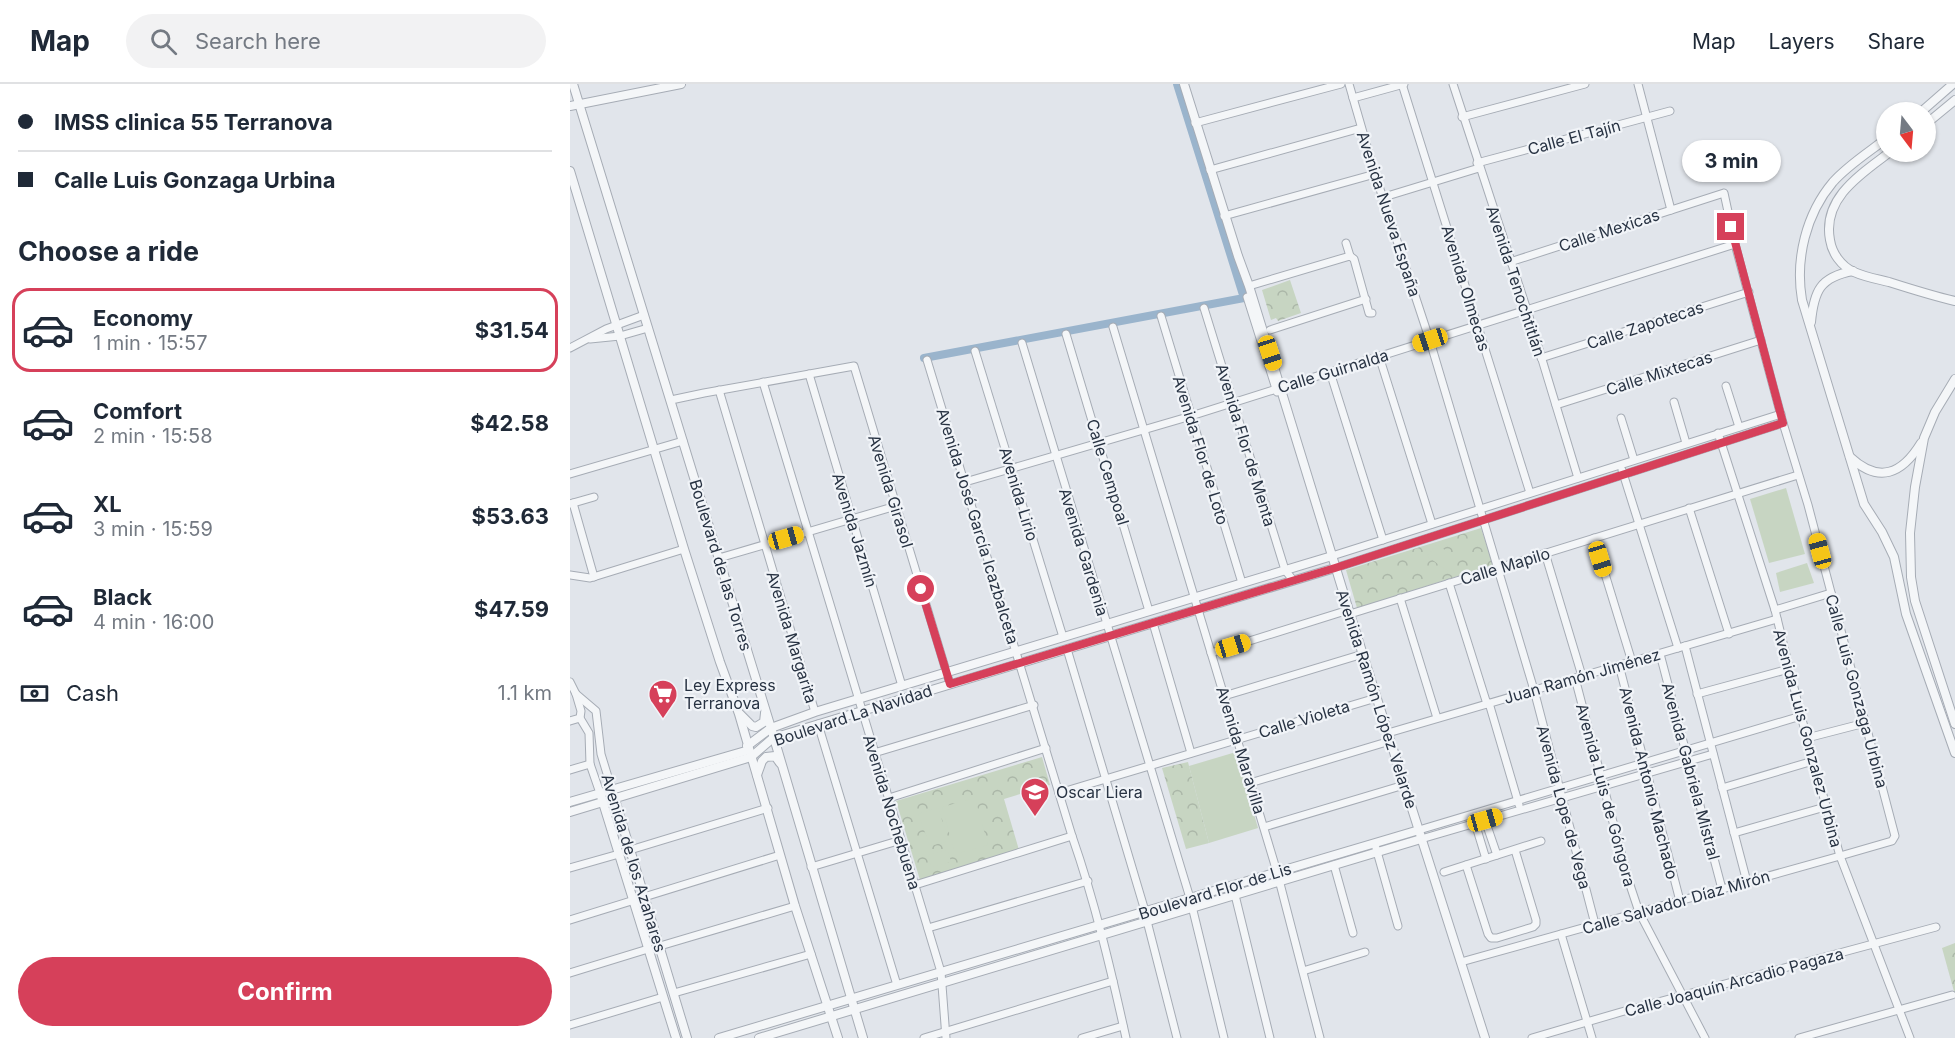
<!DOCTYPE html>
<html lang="en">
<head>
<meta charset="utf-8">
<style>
  :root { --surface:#fff; --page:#f2f2f3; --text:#1f2937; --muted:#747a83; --line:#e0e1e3; --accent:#d6405a }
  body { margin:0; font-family:Inter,sans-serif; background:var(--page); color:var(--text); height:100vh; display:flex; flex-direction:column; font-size:22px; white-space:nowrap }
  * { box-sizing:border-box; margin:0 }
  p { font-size:20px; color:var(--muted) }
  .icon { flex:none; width:33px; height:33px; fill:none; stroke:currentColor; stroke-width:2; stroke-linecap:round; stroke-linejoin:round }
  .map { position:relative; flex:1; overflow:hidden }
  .details { display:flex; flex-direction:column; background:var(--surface); width:570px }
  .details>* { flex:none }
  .hud { display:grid; align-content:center; height:132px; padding:0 18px; background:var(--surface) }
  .needle { width:39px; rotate:164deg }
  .tools { position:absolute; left:1306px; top:18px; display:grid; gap:12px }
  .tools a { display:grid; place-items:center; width:60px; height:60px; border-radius:50%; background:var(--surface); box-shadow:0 2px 4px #0004; font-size:30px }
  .end { position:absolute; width:27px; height:27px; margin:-14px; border:8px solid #d6405a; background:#fff; box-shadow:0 0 0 3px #fff }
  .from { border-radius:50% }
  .bubble { position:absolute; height:42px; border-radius:21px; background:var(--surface); box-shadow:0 2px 4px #0004; font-size:20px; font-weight:700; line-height:42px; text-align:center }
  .car { position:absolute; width:18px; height:36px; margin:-18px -9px; border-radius:8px; box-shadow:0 0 4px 2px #0007; background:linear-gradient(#f5c518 24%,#345 0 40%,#f5c518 0 76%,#345 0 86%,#f5c518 0) }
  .hud b { display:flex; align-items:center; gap:21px; height:57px; font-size:22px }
  .hud b+b { border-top:2px solid var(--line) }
  .hud i { width:15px; height:15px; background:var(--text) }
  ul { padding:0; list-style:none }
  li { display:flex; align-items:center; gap:18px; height:84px; margin:0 12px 9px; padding:0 6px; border:3px solid transparent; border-radius:18px }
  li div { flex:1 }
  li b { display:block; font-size:22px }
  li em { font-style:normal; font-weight:700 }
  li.on { border-color:var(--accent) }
  li>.icon { width:54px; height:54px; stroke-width:1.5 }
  h2 { padding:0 18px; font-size:27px; line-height:72px }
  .pay { display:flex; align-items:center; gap:15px; height:66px; padding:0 18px; font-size:22px }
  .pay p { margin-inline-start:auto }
  .cta { display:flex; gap:12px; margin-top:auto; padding:12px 18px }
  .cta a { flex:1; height:69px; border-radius:36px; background:var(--accent); color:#fff; font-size:24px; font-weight:700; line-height:69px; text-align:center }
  header { display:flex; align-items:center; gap:36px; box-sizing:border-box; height:84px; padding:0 30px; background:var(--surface); border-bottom:2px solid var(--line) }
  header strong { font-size:28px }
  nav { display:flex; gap:33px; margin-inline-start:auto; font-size:21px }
  .search { width:420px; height:54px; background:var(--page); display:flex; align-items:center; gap:15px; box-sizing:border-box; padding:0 21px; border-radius:33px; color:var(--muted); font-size:22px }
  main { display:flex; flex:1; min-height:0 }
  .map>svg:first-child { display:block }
</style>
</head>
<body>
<header>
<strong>Map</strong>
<div class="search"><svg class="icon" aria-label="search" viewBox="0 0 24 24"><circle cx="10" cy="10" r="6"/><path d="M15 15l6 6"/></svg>Search here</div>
<nav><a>Map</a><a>Layers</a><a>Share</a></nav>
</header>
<main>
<section class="details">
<div class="hud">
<b><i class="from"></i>IMSS clinica 55 Terranova</b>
<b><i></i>Calle Luis Gonzaga Urbina</b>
</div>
<h2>Choose a ride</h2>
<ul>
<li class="on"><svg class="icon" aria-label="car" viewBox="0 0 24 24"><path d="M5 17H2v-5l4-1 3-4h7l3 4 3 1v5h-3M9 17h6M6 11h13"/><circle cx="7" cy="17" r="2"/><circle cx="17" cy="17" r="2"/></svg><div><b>Economy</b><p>1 min · 15:57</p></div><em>$31.54</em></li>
<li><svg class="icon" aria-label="car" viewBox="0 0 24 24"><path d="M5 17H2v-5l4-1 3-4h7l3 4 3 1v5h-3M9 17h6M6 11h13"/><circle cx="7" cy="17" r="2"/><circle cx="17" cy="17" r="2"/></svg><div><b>Comfort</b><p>2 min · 15:58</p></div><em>$42.58</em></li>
<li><svg class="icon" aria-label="car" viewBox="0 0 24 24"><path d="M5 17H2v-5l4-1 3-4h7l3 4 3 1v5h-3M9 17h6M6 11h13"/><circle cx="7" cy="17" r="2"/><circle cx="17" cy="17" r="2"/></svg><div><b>XL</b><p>3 min · 15:59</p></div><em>$53.63</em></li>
<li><svg class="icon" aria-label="car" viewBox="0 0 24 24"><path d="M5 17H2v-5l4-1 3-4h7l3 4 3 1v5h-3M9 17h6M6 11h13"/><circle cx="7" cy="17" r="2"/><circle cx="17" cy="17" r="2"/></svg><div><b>Black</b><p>4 min · 16:00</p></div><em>$47.59</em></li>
</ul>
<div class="pay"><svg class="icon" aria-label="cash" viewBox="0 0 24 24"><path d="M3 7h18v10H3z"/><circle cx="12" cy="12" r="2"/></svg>Cash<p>1.1 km</p></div>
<div class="cta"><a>Confirm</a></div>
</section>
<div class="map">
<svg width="1385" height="954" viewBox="0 0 1385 954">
  <defs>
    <pattern id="park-crowns" width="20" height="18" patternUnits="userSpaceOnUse" patternTransform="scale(1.5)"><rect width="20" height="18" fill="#c7d5c2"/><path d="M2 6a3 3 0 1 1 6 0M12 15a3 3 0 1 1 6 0" fill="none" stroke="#abb7a8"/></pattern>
  </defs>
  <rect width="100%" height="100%" fill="#e1e5eb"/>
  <!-- park -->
  <g fill="url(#park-crowns)">
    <path d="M720 196 731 229 708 237 706 234 701 236 692 206Z"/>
    <path d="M911 444 923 481 787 524 776 486Z"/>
    <path d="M472 673 480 701 434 715 449 766 350 796 326 717Z"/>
    <path d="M618 678 639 759 616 765 592 684Z"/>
    <path d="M1385 859V911L1372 864Z"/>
  </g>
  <!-- pitch -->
  <g fill="#c7d5c2">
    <path d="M1216 404 1235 470 1199 479 1180 415Z"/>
    <path d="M867 460 888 476 879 488 857 472Z"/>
    <path d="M1237 479 1244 499 1210 508 1206 489Z"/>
    <path d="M666 668 688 744 639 759 619 682Z"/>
    <path d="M405 714 418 761 385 770 372 723Z"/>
    <path d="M368 724 379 757 360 762 348 730Z"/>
    <path d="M378 766 381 778 361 783 358 771Z"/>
  </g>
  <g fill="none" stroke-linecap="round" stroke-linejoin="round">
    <!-- canal -->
    <path stroke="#9ab4cc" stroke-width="8" d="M354 274 674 214 607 0"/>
    <!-- minor casing -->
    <g stroke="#a6acb5" stroke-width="9">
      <g id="minor">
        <path d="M779 0 805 90 860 257 964 606 1025 840"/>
        <path d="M832 0 960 409"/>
        <path d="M883 0 957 226 1008 394"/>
        <path d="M1068 0 1101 126"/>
        <path d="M783 14 834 0"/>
        <path d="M892 33 1015 0"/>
        <path d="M625 39 771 0"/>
        <path d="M907 79 1100 27"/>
        <path d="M640 86 791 44"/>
        <path d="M814 113 909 84"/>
        <path d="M654 132 805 90"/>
        <path d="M776 159 780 172"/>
        <path d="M679 202 780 172 784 175 799 229H802"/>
        <path d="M677 213 707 308"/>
        <path d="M634 224 715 486 723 496"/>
        <path d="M591 232 672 499"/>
        <path d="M543 243 707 788 750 954"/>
        <path d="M700 246 796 215"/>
        <path d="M496 250 579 527"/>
        <path d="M20 255 50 252 78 244"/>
        <path d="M452 259 620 814 654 954"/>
        <path d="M0 264 36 245 74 231"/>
        <path d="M405 267 493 553"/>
        <path d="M809 272 862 440"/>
        <path d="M971 274 1179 208"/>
        <path d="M357 276 502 752C525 818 541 886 556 954"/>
        <path d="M760 288 813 456"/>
        <path d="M239 290 332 602"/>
        <path d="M193 298 371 888 376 954"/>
        <path d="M1156 302 1169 343"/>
        <path d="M149 306 245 628"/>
        <path d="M101 316 134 309 284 282 380 600"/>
        <path d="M1104 318 1116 359"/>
        <path d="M986 321 1191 256"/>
        <path d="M1051 334 1064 376"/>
        <path d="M1148 349 1205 526 1231 632 1270 772 1340 954"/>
        <path d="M1052 386 1108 564"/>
        <path d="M0 390 113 357"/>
        <path d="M395 398 621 332 1165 160"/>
        <path d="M3 419 24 493"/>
        <path d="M0 420 24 413"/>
        <path d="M1119 424 1159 550"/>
        <path d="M1024 454 1062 578"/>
        <path d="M975 469 1012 592"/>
        <path d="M762 472 1211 330"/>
        <path d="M149 474 326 422"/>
        <path d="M765 484 1213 339"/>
        <path d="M0 491 20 494 114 465"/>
        <path d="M879 499 917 620"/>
        <path d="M830 514 867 634"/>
        <path d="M1205 526 1261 509"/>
        <path d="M583 539 621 669"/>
        <path d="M1115 562 1177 798"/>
        <path d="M497 565 575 827"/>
        <path d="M641 569 772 528 780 530 1228 391"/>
        <path d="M1090 570 1152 805"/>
        <path d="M1049 581 1110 817"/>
        <path d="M1005 594 1058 795 1069 828 1135 954"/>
        <path d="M0 598 6 610 11 627 10 634 19 649 20 680 30 709"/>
        <path d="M6 610 26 627 31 670 42 706"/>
        <path d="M1127 610 1219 585"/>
        <path d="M654 612 793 570"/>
        <path d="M919 619 949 721"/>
        <path d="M0 637 10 634"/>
        <path d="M248 640 327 901"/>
        <path d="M818 649 1207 535"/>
        <path d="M1237 654 1295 639"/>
        <path d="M304 669 464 621"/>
        <path d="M0 686 20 680"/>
        <path d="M680 699 820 657"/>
        <path d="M1152 704 1243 677"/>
        <path d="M489 709 806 614"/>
        <path d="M319 714 476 664"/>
        <path d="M915 736 927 771"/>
        <path d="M905 739 916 775"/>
        <path d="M694 743 834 701"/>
        <path d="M849 746 1231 632"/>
        <path d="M1164 749 1255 723"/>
        <path d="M851 755 1143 670"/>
        <path d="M806 764 828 842"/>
        <path d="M60 766 198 724"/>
        <path d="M764 781 783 849"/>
        <path d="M896 781 918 850 921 854H927L963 843 966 840V836L945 766"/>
        <path d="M241 783 331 756"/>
        <path d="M0 784 49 770"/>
        <path d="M874 788 971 757"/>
        <path d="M345 801 502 752"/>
        <path d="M665 811 700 954"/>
        <path d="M0 836 210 771"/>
        <path d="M577 837 607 954"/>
        <path d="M358 844 518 797"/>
        <path d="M991 850 1022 954"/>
        <path d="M90 862 225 822"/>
        <path d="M891 878 1270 772 1322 757 1325 752 1238 421 1213 339 1165 160 1154 109 940 178"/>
        <path d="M733 887 795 868"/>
        <path d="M0 889 78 865"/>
        <path d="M104 909 241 870"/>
        <path d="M0 941 93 913"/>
        <path d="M354 954 543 897"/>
        <path d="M512 954 553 942"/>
        <path d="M962 954 1051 928 1366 843"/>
        <path d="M1229 954 1382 911"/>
      </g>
    </g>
    <!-- tertiary casing -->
    <g stroke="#a6acb5" stroke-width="10">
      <g id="tertiary">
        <path d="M3 0 201 644 293 954"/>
        <path d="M614 0 668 172 679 202 780 530 915 954"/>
        <path d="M0 22 111 0"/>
        <path d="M1351 28 1383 0"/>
        <path d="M1356 40 1385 16"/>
        <path d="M1317 54C1299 68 1278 81 1263 98 1236 130 1225 175 1232 216L1294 420 1312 448 1324 473 1336 530 1385 669"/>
        <path d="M1320 68C1291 90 1252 114 1260 156 1262 169 1271 182 1284 188 1295 193 1307 195 1319 198 1341 205 1363 212 1385 217"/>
        <path d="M0 87 114 465 150 578 169 630 225 822 268 954"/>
        <path d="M1241 238C1244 207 1250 193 1283 187"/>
        <path d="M1385 295 1365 328 1354 354 1345 403 1340 449 1341 493 1345 517 1385 640"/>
        <path d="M1280 373C1309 400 1332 390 1351 359"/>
        <path d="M170 630 182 642 186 643 194 638 195 629"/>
        <path d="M177 662 201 644 245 628 762 472"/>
        <path d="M187 691 192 677 196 673 205 672 210 679"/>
        <path d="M42 706 117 954"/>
        <path d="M30 709 106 954"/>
        <path d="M0 718 179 666"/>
        <path d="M0 728 181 673 203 654 765 484"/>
        <path d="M149 954 849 746"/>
        <path d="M189 954 851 755"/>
      </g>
    </g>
    <!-- minor -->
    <use href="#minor" stroke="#f4f6f8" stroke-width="7"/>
    <!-- tertiary -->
    <use href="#tertiary" stroke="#f4f6f8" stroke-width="8"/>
  </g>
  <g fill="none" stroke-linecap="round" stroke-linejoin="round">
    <!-- route -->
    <path stroke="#d6405a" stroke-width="8" d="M351 505 380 600 765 484 1213 339 1161 143"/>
  </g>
  <!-- icons -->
  <defs>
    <g id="supermarket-pin" transform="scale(1.5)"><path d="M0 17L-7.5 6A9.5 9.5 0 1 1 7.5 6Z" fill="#d6405a" stroke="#f1f4f8"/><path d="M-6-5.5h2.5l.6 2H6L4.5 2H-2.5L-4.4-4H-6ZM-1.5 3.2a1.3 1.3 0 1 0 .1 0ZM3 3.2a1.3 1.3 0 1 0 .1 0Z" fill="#fff"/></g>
    <g id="school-pin" transform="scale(1.5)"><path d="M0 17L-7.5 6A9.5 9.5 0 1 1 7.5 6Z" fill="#d6405a" stroke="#f1f4f8"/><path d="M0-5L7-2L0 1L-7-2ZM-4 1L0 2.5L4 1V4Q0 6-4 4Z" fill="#fff"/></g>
  </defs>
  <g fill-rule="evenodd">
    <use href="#supermarket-pin" x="93" y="610"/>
    <use href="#school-pin" x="465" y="708"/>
  </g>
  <g text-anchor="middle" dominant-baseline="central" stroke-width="4.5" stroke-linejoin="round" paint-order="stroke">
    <!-- street labels -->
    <g font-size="16" fill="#283343" stroke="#f1f4f8">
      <text transform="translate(1004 53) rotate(-15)">Calle El Tajín</text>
      <text transform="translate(819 130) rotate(72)">Avenida Nueva España</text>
      <text transform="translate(1039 146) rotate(-18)">Calle Mexicas</text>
      <text transform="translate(946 197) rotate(72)">Avenida Tenochtitlán</text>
      <text transform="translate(896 204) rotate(73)">Avenida Olmecas</text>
      <text transform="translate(1075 241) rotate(-18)">Calle Zapotecas</text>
      <text transform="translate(763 287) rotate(-17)">Calle Guirnalda</text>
      <text transform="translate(1089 289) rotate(-18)">Calle Mixtecas</text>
      <text transform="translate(676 361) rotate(73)">Avenida Flor de Menta</text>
      <text transform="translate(631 366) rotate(73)">Avenida Flor de Loto</text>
      <text transform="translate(538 388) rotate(73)">Calle Cempoal</text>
      <text transform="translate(321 407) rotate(73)">Avenida Girasol</text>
      <text transform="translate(449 410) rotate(73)">Avenida Lirio</text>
      <text transform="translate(408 442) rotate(73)">Avenida José García Icazbalceta</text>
      <text transform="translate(285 446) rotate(73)">Avenida Jazmín</text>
      <text transform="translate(514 468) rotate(73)">Avenida Gardenia</text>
      <text transform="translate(151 481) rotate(73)">Boulevard de las Torres</text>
      <text transform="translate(935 482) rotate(-17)">Calle Mapilo</text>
      <text transform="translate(222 553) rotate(73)">Avenida Margarita</text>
      <text transform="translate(1012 592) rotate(-16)">Juan Ramón Jiménez</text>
      <text transform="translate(1287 607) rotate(75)">Calle Luis Gonzaga Urbina</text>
      <text transform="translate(807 615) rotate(72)">Avenida Ramón López Velarde</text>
      <text transform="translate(283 631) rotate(-18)">Boulevard La Navidad</text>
      <text transform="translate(734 635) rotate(-17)">Calle Violeta</text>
      <text transform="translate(1238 654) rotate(75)">Avenida Luis Gonzalez Urbina</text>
      <text transform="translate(671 666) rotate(73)">Avenida Maravilla</text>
      <text transform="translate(1121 687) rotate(75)">Avenida Gabriela Mistral</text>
      <text transform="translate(1079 699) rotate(76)">Avenida Antonio Machado</text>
      <text transform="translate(1036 711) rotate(75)">Avenida Luis de Góngora</text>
      <text transform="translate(994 723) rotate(75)">Avenida Lope de Vega</text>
      <text transform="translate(322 728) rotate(73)">Avenida Nochebuena</text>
      <text transform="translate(64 779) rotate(73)">Avenida de los Azahares</text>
      <text transform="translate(645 807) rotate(-17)">Boulevard Flor de Lis</text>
      <text transform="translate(1106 818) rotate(-16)">Calle Salvador Díaz Mirón</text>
      <text transform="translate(1164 898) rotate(-15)">Calle Joaquín Arcadio Pagaza</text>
    </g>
    <!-- poi labels -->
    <g font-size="16" fill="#283343" stroke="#f1f4f8" text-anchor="start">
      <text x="114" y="601">Ley Express<tspan x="114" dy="18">Terranova</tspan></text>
      <text x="486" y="708">Oscar Liera</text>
    </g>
  </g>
</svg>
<div class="tools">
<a><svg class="needle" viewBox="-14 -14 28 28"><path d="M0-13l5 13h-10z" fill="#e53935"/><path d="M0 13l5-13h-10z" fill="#747a83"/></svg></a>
</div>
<i class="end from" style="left:351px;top:505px"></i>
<i class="end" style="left:1161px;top:143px"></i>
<div class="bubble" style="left:1112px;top:56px;width:99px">3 min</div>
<i class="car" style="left:860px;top:256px;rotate:252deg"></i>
<i class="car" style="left:700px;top:269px;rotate:162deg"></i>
<i class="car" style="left:216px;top:454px;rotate:74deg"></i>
<i class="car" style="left:1250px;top:467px;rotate:345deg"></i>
<i class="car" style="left:1030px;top:475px;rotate:163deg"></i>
<i class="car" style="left:663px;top:562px;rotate:73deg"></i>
<i class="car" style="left:915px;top:736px;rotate:74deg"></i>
</div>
</main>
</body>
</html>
